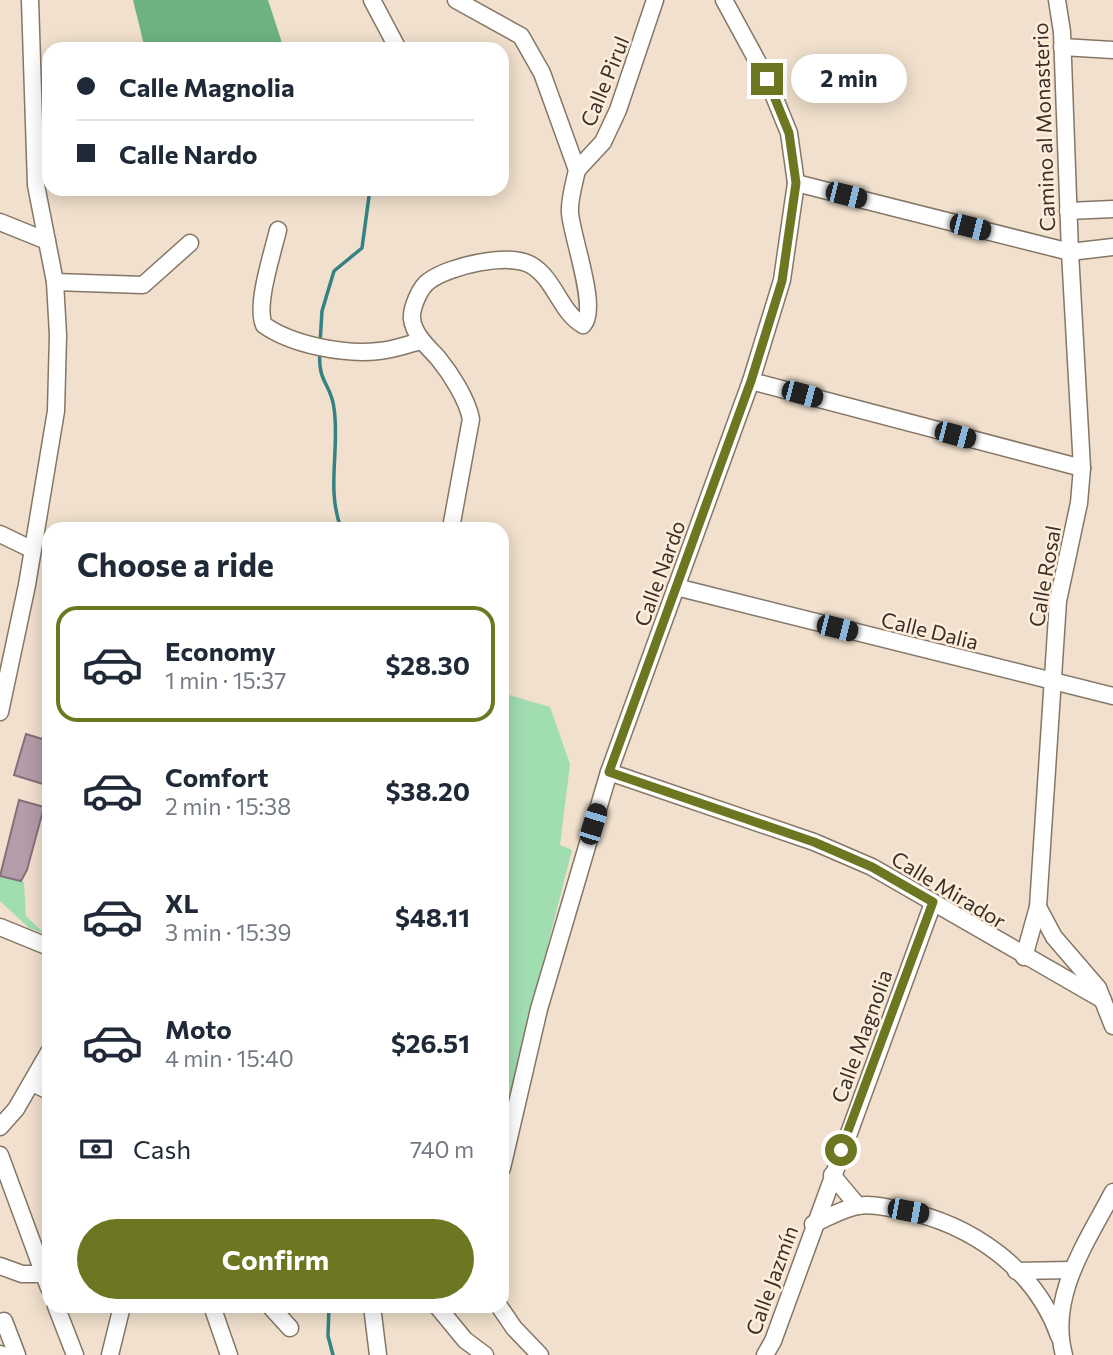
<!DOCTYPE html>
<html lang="en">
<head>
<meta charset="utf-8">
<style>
  :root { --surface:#fff; --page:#f6f6f7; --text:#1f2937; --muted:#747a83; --line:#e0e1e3; --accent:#6d7721 }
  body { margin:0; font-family:Commissioner,sans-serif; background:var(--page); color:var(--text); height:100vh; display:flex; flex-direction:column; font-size:26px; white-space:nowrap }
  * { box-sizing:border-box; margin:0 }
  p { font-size:23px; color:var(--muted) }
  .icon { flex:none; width:38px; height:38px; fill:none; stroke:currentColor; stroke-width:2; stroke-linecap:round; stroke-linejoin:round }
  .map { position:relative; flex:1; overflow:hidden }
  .sheet { position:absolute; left:42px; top:522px; width:467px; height:791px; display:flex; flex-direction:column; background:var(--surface); border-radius:21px; box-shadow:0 4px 18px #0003 }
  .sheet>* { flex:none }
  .banner { position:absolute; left:42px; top:42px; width:467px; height:154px; border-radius:21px; box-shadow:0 4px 18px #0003; display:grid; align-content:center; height:154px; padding:0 35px; background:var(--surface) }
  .end { position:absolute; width:32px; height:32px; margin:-16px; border:9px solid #6d7721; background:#fff; box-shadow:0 0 0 4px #fff }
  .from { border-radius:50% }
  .bubble { position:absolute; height:49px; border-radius:24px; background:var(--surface); box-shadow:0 4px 18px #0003; font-size:23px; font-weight:700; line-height:49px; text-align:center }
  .car { position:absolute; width:21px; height:42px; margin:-21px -10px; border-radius:9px; box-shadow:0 0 5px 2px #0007; background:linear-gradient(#222 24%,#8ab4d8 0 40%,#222 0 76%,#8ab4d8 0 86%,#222 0) }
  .banner b { display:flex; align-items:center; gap:24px; height:66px; font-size:26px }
  .banner b+b { border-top:2px solid var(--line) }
  .banner i { width:18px; height:18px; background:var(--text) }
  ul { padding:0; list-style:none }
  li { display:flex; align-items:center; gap:21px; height:116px; margin:0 14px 10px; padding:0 21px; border:4px solid transparent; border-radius:21px }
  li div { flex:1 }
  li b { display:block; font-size:26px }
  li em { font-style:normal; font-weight:700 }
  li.active { border-color:var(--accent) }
  li>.icon { width:63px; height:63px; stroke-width:1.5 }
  h2 { padding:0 35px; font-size:32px; line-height:84px }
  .pay { display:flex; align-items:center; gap:18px; height:77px; padding:0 35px; font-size:26px }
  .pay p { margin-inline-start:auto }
  .action { display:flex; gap:14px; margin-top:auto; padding:14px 35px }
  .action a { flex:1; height:80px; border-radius:42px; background:var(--accent); color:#fff; font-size:28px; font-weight:700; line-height:80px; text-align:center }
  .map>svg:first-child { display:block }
</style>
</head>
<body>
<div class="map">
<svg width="1113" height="1355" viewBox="0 0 1113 1355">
  <rect width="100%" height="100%" fill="#f0e0cd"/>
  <!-- green -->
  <g fill="#a0ddb1">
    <path d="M502 693 550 707 570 764 560 845 572 850 502 1125Z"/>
    <path d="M0 876 24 882 26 916 45 934 29 928 0 901Z"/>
  </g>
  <!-- forest -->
  <path fill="#6eb182" d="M133 0H268L284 49H145Z"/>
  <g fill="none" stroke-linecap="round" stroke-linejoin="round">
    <!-- stream -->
    <g stroke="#358284" stroke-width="3.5">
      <path d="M320 343 322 311 334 271 362 248 370 189"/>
      <path d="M320 350C317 383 331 383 334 408 340 449 326 489 341 528"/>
      <path d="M329 1306 328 1336 333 1355"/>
    </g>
  </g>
  <!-- building -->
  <g fill="#b29da9" stroke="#84707b" stroke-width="2">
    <path d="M26 734 49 741V786L14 775Z"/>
    <path d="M19 800 44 807 27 870 21 881 0 876Z"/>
  </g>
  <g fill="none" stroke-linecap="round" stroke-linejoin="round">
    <!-- minor casing -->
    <g stroke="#857666" stroke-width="19">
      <g id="minor">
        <path d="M372 0 398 49"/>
        <path d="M456 0 521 36 542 73 577 170"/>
        <path d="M1062 47 1113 50"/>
        <path d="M577 170 603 142 618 110 655 0"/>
        <path d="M796 183 1070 252 1113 247"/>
        <path d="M1068 211 1113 209"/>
        <path d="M0 222 47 241"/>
        <path d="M278 230C273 252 255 305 264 325 292 345 345 355 379 351 393 350 408 344 422 341"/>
        <path d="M55 282 143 285 190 243"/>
        <path d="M751 381 1082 468"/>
        <path d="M451 528 471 419C467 399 451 374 438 358 428 347 414 335 412 319 411 308 420 287 429 281 449 266 509 252 531 265 555 279 560 312 583 325 599 309 572 238 570 213 569 200 574 184 577 170"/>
        <path d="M0 534 31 549"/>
        <path d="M676 587 1113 696"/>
        <path d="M0 712 27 585 56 411 58 335 55 282 36 185 30 0"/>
        <path d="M609 772 814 842 872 867 1103 1000"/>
        <path d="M1038 907 1054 937 1098 988 1113 1026"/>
        <path d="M0 927 49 947"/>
        <path d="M1024 957 1038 907 1058 601 1079 503 1082 468 1070 252 1062 32 1057 0"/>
        <path d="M32 1083 49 1091"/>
        <path d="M0 1127 16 1109 49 1052"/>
        <path d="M0 1155 49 1288"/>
        <path d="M502 1168 539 1009 609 772 751 381 782 280 796 183 789 133 767 79 724 0"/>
        <path d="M832 1175 858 1206"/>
        <path d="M813 1224C827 1218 844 1208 858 1206 871 1203 889 1208 902 1210 971 1224 1035 1268 1059 1336"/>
        <path d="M0 1266 22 1274H44"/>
        <path d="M1016 1271 1072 1270"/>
        <path d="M56 1306 75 1355"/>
        <path d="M212 1306 229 1355"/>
        <path d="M270 1306 290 1328"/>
        <path d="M372 1306 378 1355"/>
        <path d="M437 1306 465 1340 485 1355"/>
        <path d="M499 1306 514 1328 540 1355"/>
        <path d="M4 1321 17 1355"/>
        <path d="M0 1354 2 1355"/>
        <path d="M110 1355 122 1306"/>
        <path d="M765 1355 773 1341 933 903"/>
        <path d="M1064 1355C1048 1296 1087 1242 1113 1192"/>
      </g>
    </g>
    <!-- minor -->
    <use href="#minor" stroke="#fff" stroke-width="16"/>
  </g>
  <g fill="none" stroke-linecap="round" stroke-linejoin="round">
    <!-- route -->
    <path stroke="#6d7721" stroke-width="9" d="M767 79 789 133 796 183 782 281 751 381 609 772 814 842 872 867 933 902 841 1150"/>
  </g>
  <g text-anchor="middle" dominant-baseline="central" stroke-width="5" stroke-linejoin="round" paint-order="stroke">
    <!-- street labels -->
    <g font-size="21" fill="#37312a" stroke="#feeddb">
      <text transform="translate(604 81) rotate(-68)">Calle Pirul</text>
      <text transform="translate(1043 127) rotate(-92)">Camino al Monasterio</text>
      <text transform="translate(659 573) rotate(-70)">Calle Nardo</text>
      <text transform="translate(1044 576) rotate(-80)">Calle Rosal</text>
      <text transform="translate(930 630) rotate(14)">Calle Dalia</text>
      <text transform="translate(949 889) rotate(31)">Calle Mirador</text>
      <text transform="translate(861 1036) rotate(-70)">Calle Magnolia</text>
      <text transform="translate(771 1280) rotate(-70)">Calle Jazmín</text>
    </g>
  </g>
</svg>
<i class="end from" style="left:841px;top:1150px"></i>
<i class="end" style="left:767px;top:79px"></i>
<div class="bubble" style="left:791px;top:54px;width:116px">2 min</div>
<i class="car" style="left:846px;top:195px;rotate:104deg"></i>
<i class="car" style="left:970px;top:227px;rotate:104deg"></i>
<i class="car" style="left:802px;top:394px;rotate:105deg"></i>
<i class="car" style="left:955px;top:435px;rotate:105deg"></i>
<i class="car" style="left:837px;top:628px;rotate:104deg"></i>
<i class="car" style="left:593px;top:824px;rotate:17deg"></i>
<i class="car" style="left:908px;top:1211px;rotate:101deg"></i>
<div class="banner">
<b><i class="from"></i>Calle Magnolia</b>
<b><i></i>Calle Nardo</b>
</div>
<section class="sheet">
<h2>Choose a ride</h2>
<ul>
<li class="active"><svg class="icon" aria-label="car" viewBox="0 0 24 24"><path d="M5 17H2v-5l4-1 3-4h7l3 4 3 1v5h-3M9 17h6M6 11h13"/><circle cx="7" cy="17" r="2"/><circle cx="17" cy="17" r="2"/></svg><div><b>Economy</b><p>1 min · 15:37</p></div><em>$28.30</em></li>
<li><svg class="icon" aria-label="car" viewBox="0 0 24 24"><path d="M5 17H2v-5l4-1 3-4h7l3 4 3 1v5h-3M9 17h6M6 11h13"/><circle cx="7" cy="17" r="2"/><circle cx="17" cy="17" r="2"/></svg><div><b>Comfort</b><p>2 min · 15:38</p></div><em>$38.20</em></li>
<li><svg class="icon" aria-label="car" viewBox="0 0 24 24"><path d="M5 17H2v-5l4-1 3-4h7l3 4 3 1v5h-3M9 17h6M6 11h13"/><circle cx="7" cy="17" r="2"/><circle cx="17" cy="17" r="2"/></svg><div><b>XL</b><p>3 min · 15:39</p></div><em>$48.11</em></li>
<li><svg class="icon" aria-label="car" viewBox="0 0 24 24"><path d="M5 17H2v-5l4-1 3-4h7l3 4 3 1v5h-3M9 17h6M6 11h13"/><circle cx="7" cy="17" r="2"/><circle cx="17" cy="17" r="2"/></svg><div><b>Moto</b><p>4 min · 15:40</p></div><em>$26.51</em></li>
</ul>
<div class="pay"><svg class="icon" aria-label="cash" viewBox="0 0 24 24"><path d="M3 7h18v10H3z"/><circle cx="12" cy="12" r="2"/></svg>Cash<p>740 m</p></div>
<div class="action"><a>Confirm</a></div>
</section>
</div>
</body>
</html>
